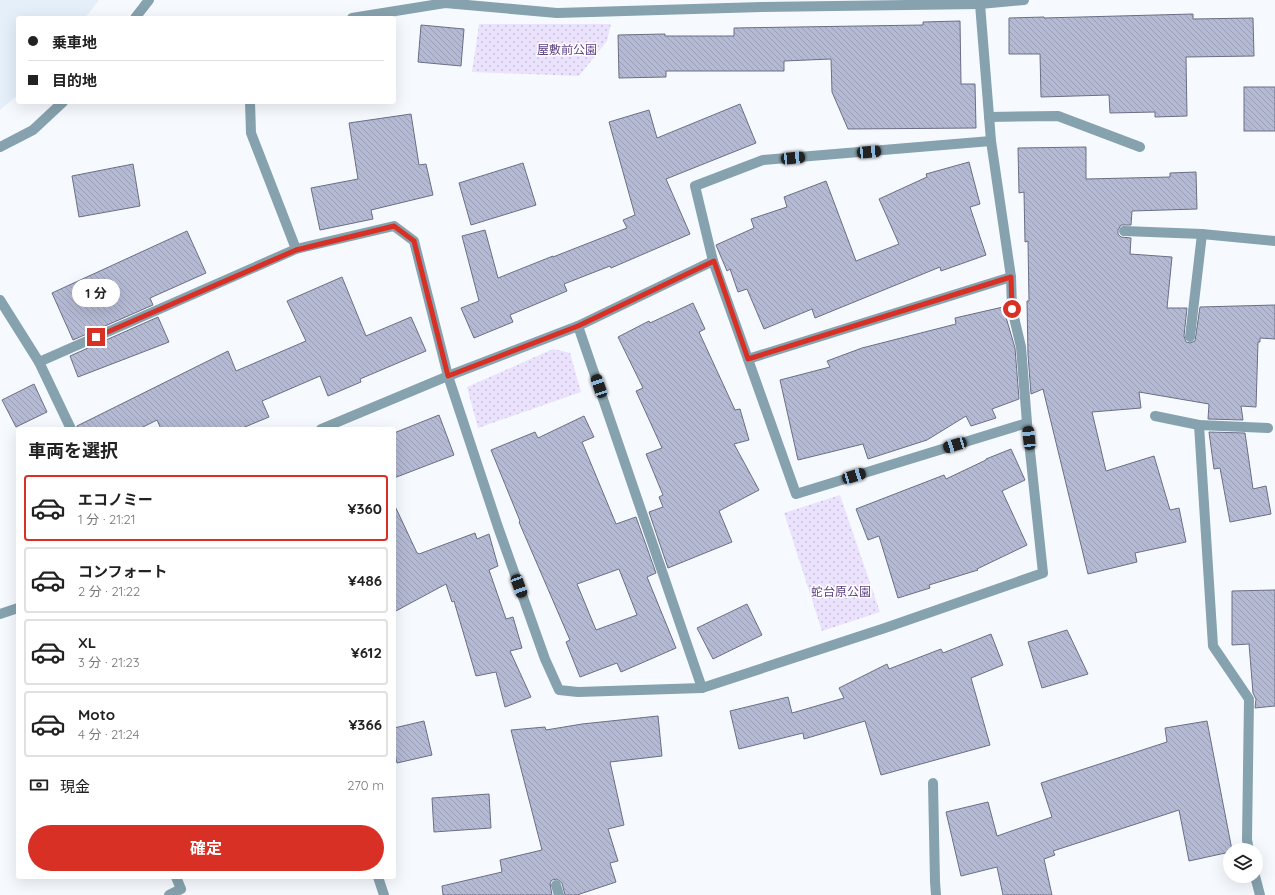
<!DOCTYPE html>
<html lang="ja">
<head>
<meta charset="utf-8">
<style>
  :root { --surface:#fff; --page:#f6f6f6; --text:#222; --muted:#767676; --line:#e0e0e0; --accent:#d93025 }
  body { margin:0; font-family:Quicksand,"Noto Sans JP",sans-serif; background:var(--page); color:var(--text); height:100vh; display:flex; flex-direction:column; font-size:15px; white-space:nowrap }
  * { box-sizing:border-box; margin:0 }
  p { font-size:13px; color:var(--muted) }
  .icon { flex:none; width:22px; height:22px; fill:none; stroke:currentColor; stroke-width:2; stroke-linecap:round; stroke-linejoin:round }
  .map { position:relative; flex:1; overflow:hidden }
  .drawer { position:absolute; left:16px; top:427px; width:380px; height:452px; display:flex; flex-direction:column; background:var(--surface); border-radius:4px; box-shadow:0 4px 16px #0002 }
  .drawer>* { flex:none }
  .top-card { position:absolute; left:16px; top:16px; width:380px; height:88px; border-radius:4px; box-shadow:0 4px 16px #0002; display:grid; align-content:center; height:88px; padding:0 12px; background:var(--surface) }
  .controls { position:absolute; left:1223px; top:843px; display:grid; gap:8px }
  .controls a { display:grid; place-items:center; width:40px; height:40px; border-radius:50%; background:var(--surface); box-shadow:0 4px 16px #0002; font-size:20px }
  .end { position:absolute; width:18px; height:18px; margin:-9px; border:5px solid #d93025; background:#fff; box-shadow:0 0 0 2px #fff }
  .from { border-radius:50% }
  .bubble { position:absolute; height:28px; border-radius:14px; background:var(--surface); box-shadow:0 4px 16px #0002; font-size:13px; font-weight:700; line-height:28px; text-align:center }
  .car { position:absolute; width:12px; height:24px; margin:-12px -6px; border-radius:5px; box-shadow:0 0 3px 1px #0007; background:linear-gradient(#222 24%,#8ab4d8 0 40%,#222 0 76%,#8ab4d8 0 86%,#222 0) }
  .top-card b { display:flex; align-items:center; gap:14px; height:38px; font-size:15px }
  .top-card b+b { border-top:1px solid var(--line) }
  .top-card i { width:10px; height:10px; background:var(--text) }
  ul { padding:0; list-style:none }
  li { display:flex; align-items:center; gap:12px; height:66px; margin:0 8px 6px; padding:0 4px; border:2px solid var(--line); border-radius:4px }
  li div { flex:1 }
  li b { display:block; font-size:15px }
  li em { font-style:normal; font-weight:700 }
  li.selected { border-color:var(--accent) }
  li>.icon { width:36px; height:36px; stroke-width:1.5 }
  h2 { padding:0 12px; font-size:18px; line-height:48px }
  .pay { display:flex; align-items:center; gap:10px; height:44px; padding:0 12px; font-size:15px }
  .pay p { margin-inline-start:auto }
  .action { display:flex; gap:8px; margin-top:auto; padding:8px 12px }
  .action a { flex:1; height:46px; border-radius:24px; background:var(--accent); color:#fff; font-size:16px; font-weight:700; line-height:46px; text-align:center }
  .map>svg:first-child { display:block }
</style>
</head>
<body>
<div class="map">
<svg width="1275" height="895" viewBox="0 0 1275 895">
  <defs>
    <pattern id="green-dots" width="8" height="8" patternUnits="userSpaceOnUse"><rect width="8" height="8" fill="#ebe2fe"/><path d="M2 2h.1M6 6h.1" fill="none" stroke="#c8c1d9" stroke-width="1.8" stroke-linecap="round"/></pattern>
    <pattern id="building-back-hatch" width="6" height="6" patternUnits="userSpaceOnUse"><rect width="6" height="6" fill="#b4bad4"/><path d="M-1 5l2 2M0 0l6 6M5-1l2 2" fill="none" stroke="#9a9fb6"/></pattern>
  </defs>
  <rect width="100%" height="100%" fill="#f6faff"/>
  <!-- built -->
  <path fill="#e5effa" d="M0 0H99L85 18H18V95L0 110Z"/>
  <!-- green -->
  <g fill="url(#green-dots)">
    <path d="M479 24H611L607 41 579 76 472 72Z"/>
    <path d="M553 349 570 353 581 392 478 428 467 387Z"/>
    <path d="M840 495 880 612 822 631 784 513Z"/>
  </g>
  <!-- building -->
  <g fill="url(#building-back-hatch)" stroke="#6a6f87" fill-rule="evenodd">
    <path d="M1193 14V19L1253 18 1254 56 1186 57 1187 116 1155 117V112L1110 113 1109 95 1041 97 1040 54H1009V18L1044 17V18Z"/>
    <path d="M960 21 961 84H975L976 128 848 129 832 92 831 59 784 61V71H666V77L619 78 618 35 665 34V36H734V28L923 25V22Z"/>
    <path d="M421 25 464 29 461 66 418 62Z"/>
    <rect x="1244" y="87" width="31" height="44"/>
    <path d="M740 104 756 143 666 179 690 234 611 268 610 266 564 284 567 291 510 315 513 322 474 338 461 308 479 301 462 236 485 230 498 278 553 256V257L627 228 623 220 635 215 609 122 649 110 657 138Z"/>
    <path d="M411 114 419 165 426 164 433 195 371 210 373 219 320 230 311 188 358 179 349 123Z"/>
    <path d="M1086 147V179L1170 177V173L1196 172 1197 209 1132 211 1131 225H1121L1118 230V234L1121 237 1131 238 1130 254 1172 257 1167 308H1187L1184 336 1186 342 1190 343 1195 341 1200 307 1275 305V339L1260 338V342H1258L1256 407 1241 406 1243 420 1208 419 1209 404 1139 392 1141 408 1092 412 1106 471 1154 456 1170 510 1179 508 1186 542 1135 553 1137 562 1088 574 1043 389 1031 394 1028 355 1027 301H1029L1028 241 1025 242 1024 192 1019 193 1018 148Z"/>
    <path d="M969 162 980 204 970 207 986 255 941 271 940 267 815 318 812 309 764 329 747 289 738 292 730 269 727 271 716 245 754 228 751 219 787 207 784 197 826 181 856 261 899 244 879 199 927 177 926 174Z"/>
    <path d="M523 163 536 205 471 225 459 183Z"/>
    <path d="M133 164 140 206 79 217 72 176Z"/>
    <path d="M187 231 206 273 150 298 153 305 73 340 52 293Z"/>
    <path d="M342 277 366 336 411 317 426 351 360 379 361 382 328 396 320 376 262 401 269 417 240 429H161L157 420 139 429H77V426L228 351 236 371 306 341 287 301Z"/>
    <path d="M693 303 705 329 699 332 735 410 740 409 749 440 734 444 759 490 719 511 732 542 668 568 649 512 663 507 659 497 663 495 646 454 662 448 636 391 643 388 618 337 649 321 650 323Z"/>
    <path d="M1003 307 1015 348 1019 399 992 409 996 418 971 426 966 416 927 440 868 459 863 444 798 460 780 380 830 367 827 361 862 348 956 324 955 318Z"/>
    <path d="M158 317 169 342 78 377 70 356Z"/>
    <path d="M34 384 47 412 16 427 2 400Z"/>
    <path d="M439 415 454 455 394 478V433Z"/>
    <path d="M584 416 594 437 582 442 616 524 636 517 656 573 647 577 676 648 621 672 617 663 580 677 566 642 570 640 519 522 520 521 491 450 535 432 538 438ZM619 569 637 615 596 630 577 584Z"/>
    <path d="M1209 432 1245 433 1253 489 1266 486 1271 514 1230 522 1220 468 1214 469Z"/>
    <path d="M1011 449 1025 480 1002 491 1027 545 977 569 978 570 929 585 930 588 898 598 879 536 868 540 856 509 944 475 946 479 986 460V459Z"/>
    <path d="M394 504 417 553H418L419 554 475 533 477 539 489 534 498 566 489 570 506 619 513 617 522 648 510 651 531 697 505 707 496 672 476 676 454 601 452 602 446 584 394 612Z"/>
    <path d="M1275 590V706L1255 708 1256 699 1253 693 1249 644 1232 645V591Z"/>
    <path d="M747 604 762 635 713 659 697 628Z"/>
    <path d="M1067 630 1088 674 1042 688 1028 642Z"/>
    <path d="M991 634 1003 665 971 678 990 745 881 775 865 721 804 739 803 733 739 749 730 711 788 697 792 713 844 698 839 688 887 664 889 669 941 649 943 653Z"/>
    <path d="M658 716 662 756 610 762 624 825 608 829 618 861 610 863 616 882 577 895H565L562 883 557 879 552 880 550 883 552 895H443L442 886 502 872 500 860 542 850 511 730 545 727 546 730 582 724Z"/>
    <path d="M424 721 432 755 397 763 394 750V728Z"/>
    <path d="M1207 721 1232 850H1230V852L1189 861 1179 810 1053 851 1055 855 1044 859 1052 895H1003L997 867 961 876 946 812 988 802 997 836 1052 817 1041 783 1167 742 1165 728Z"/>
    <path d="M489 794 491 828 434 832 432 798Z"/>
  </g>
  <g fill="none" stroke-linecap="round" stroke-linejoin="round">
    <!-- minor -->
    <g stroke="#86a2ae" stroke-width="10">
      <path d="M135 18 149 0"/>
      <path d="M352 18 445 3 557 13 762 7 980 4 1024 0"/>
      <path d="M250 102 251 133 296 249"/>
      <path d="M989 117 1058 116 1140 147"/>
      <path d="M991 141 763 160 695 186 713 261 796 494 1027 423"/>
      <path d="M0 147 33 130 63 102"/>
      <path d="M1124 231 1202 234"/>
      <path d="M0 300 39 362 71 429"/>
      <path d="M578 326 702 688"/>
      <path d="M1190 337 1202 234 1275 241"/>
      <path d="M748 359 1011 277"/>
      <path d="M39 362 296 249 394 226 414 241 448 376 498 527 545 659 559 690 578 692 702 688 885 628 1043 573 1027 423 1021 347 1012 309 1011 277 991 141 980 4"/>
      <path d="M1155 416 1199 425"/>
      <path d="M321 429 448 376 578 326 713 261"/>
      <path d="M0 614 18 608"/>
      <path d="M933 783 935 882 936 895"/>
      <path d="M1249 850 1247 840 1249 699 1213 646 1199 425 1268 428"/>
      <path d="M1255 876 1260 895"/>
      <path d="M378 877 384 895"/>
      <path d="M556 885 559 895"/>
      <path d="M169 895 181 889 176 877"/>
    </g>
  </g>
  <g fill="none" stroke-linecap="round" stroke-linejoin="round">
    <!-- route -->
    <path stroke="#d93025" stroke-width="5" d="M96 337 296 250 394 226 414 241 448 376 578 326 714 261 748 359 1011 277 1012 309"/>
  </g>
  <g text-anchor="middle" dominant-baseline="central" stroke-width="3" stroke-linejoin="round" paint-order="stroke">
    <!-- park labels -->
    <g font-size="12" fill="#5d4284" stroke="#fff">
      <text x="567" y="49">屋敷前公園</text>
      <text x="841" y="591">蛇台原公園</text>
    </g>
  </g>
</svg>
<div class="controls">
<a><svg class="icon" aria-label="layers" viewBox="0 0 24 24"><path d="M12 4l9 5-9 5-9-5zM3 14l9 5 9-5"/></svg></a>
</div>
<i class="end from" style="left:1012px;top:309px"></i>
<i class="end" style="left:96px;top:337px"></i>
<div class="bubble" style="left:72px;top:279px;width:48px">1 分</div>
<i class="car" style="left:869px;top:152px;rotate:85deg"></i>
<i class="car" style="left:793px;top:158px;rotate:85deg"></i>
<i class="car" style="left:599px;top:386px;rotate:341deg"></i>
<i class="car" style="left:1029px;top:438px;rotate:354deg"></i>
<i class="car" style="left:955px;top:445px;rotate:253deg"></i>
<i class="car" style="left:854px;top:476px;rotate:73deg"></i>
<i class="car" style="left:519px;top:586px;rotate:160deg"></i>
<div class="top-card">
<b><i class="from"></i>乗車地</b>
<b><i></i>目的地</b>
</div>
<section class="drawer">
<h2>車両を選択</h2>
<ul>
<li class="selected"><svg class="icon" aria-label="car" viewBox="0 0 24 24"><path d="M5 17H2v-5l4-1 3-4h7l3 4 3 1v5h-3M9 17h6M6 11h13"/><circle cx="7" cy="17" r="2"/><circle cx="17" cy="17" r="2"/></svg><div><b>エコノミー</b><p>1 分 · 21:21</p></div><em>¥360</em></li>
<li><svg class="icon" aria-label="car" viewBox="0 0 24 24"><path d="M5 17H2v-5l4-1 3-4h7l3 4 3 1v5h-3M9 17h6M6 11h13"/><circle cx="7" cy="17" r="2"/><circle cx="17" cy="17" r="2"/></svg><div><b>コンフォート</b><p>2 分 · 21:22</p></div><em>¥486</em></li>
<li><svg class="icon" aria-label="car" viewBox="0 0 24 24"><path d="M5 17H2v-5l4-1 3-4h7l3 4 3 1v5h-3M9 17h6M6 11h13"/><circle cx="7" cy="17" r="2"/><circle cx="17" cy="17" r="2"/></svg><div><b>XL</b><p>3 分 · 21:23</p></div><em>¥612</em></li>
<li><svg class="icon" aria-label="car" viewBox="0 0 24 24"><path d="M5 17H2v-5l4-1 3-4h7l3 4 3 1v5h-3M9 17h6M6 11h13"/><circle cx="7" cy="17" r="2"/><circle cx="17" cy="17" r="2"/></svg><div><b>Moto</b><p>4 分 · 21:24</p></div><em>¥366</em></li>
</ul>
<div class="pay"><svg class="icon" aria-label="cash" viewBox="0 0 24 24"><path d="M3 7h18v10H3z"/><circle cx="12" cy="12" r="2"/></svg>現金<p>270 m</p></div>
<div class="action"><a>確定</a></div>
</section>
</div>
</body>
</html>
